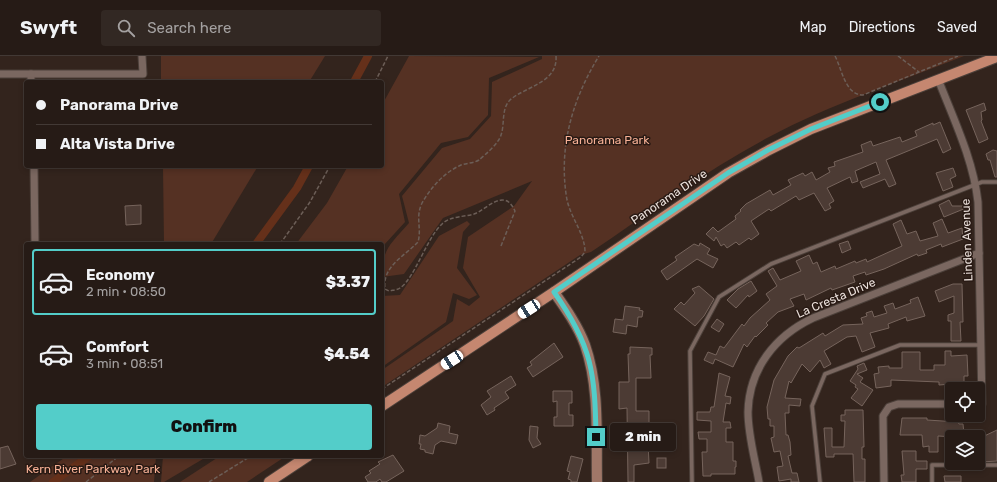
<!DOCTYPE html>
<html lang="en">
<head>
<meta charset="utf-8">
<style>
  :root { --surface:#261b16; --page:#322823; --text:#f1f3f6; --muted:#a4a1a1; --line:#423935; --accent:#53cdc9 }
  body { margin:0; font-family:Rubik,sans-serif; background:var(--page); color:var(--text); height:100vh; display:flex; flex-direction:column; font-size:15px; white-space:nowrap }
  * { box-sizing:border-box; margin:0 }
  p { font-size:13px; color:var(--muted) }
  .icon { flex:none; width:22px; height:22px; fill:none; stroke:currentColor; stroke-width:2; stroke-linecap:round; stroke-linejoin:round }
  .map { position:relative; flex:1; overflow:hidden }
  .details { position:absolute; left:24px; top:186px; width:360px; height:216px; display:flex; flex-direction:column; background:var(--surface); border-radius:4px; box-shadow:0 2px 6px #0003,0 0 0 1px var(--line) }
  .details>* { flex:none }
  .guide { position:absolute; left:24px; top:24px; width:360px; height:88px; border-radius:4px; box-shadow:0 2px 6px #0003,0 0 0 1px var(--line); display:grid; align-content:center; height:88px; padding:0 12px; background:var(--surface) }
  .tools { position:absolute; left:945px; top:326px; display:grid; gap:8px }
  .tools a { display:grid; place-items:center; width:40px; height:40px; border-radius:4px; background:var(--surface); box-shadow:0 2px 6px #0003,0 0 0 1px var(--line); font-size:20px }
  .end { position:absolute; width:18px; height:18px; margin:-9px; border:5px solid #53cdc9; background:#111; box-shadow:0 0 0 2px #111 }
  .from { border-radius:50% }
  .bubble { position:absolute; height:28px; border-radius:4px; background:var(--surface); box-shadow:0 2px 6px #0003,0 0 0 1px var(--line); font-size:13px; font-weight:800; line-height:28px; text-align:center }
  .car { position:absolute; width:12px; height:24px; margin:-12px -6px; border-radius:5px; box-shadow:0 0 3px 1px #0007; background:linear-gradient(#fff 24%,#345 0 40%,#fff 0 76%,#345 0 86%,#fff 0) }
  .guide b { display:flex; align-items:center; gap:14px; height:38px; font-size:15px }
  .guide b+b { border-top:1px solid var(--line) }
  .guide i { width:10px; height:10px; background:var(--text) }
  ul { padding:7px 0 0; list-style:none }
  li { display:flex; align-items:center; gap:12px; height:66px; margin:0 8px 6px; padding:0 4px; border:2px solid transparent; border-radius:4px }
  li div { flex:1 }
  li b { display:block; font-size:15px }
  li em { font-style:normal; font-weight:800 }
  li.selected { border-color:var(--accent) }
  li>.icon { width:36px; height:36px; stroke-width:1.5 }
  .primary-button { display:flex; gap:8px; margin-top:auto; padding:8px 12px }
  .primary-button a { flex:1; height:46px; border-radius:4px; background:var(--accent); color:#111; font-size:16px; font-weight:800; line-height:46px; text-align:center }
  header { display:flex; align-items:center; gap:24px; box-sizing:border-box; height:56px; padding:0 20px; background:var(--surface); border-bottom:1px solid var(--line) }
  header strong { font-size:19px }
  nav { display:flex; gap:22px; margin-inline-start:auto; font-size:14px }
  .search { width:280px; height:36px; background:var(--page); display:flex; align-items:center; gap:10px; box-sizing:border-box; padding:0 14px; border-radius:4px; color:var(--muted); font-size:15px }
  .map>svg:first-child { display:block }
</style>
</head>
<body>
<header>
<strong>Swyft</strong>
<div class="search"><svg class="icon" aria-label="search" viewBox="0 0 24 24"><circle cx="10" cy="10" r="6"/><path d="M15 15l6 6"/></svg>Search here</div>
<nav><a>Map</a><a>Directions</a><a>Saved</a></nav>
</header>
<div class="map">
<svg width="997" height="426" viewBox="0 0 997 426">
  <rect width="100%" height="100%" fill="#33241d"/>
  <!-- green -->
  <g fill="#553123">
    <path d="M161 0H325L309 26H161Z"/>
    <path d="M409 0 539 1 489 22 488 59 468 81 441 87 399 138 405 166 384 189 382 196V188H296L327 147 348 110H382V49Z"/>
    <path d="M542 0H964C899 26 831 48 769 81 706 114 649 157 591 196L580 199 382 331V314L453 265 457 243 469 250 480 241 463 212 468 181 514 150 532 125 443 162 404 218 382 221C382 192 391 188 409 167L402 140 442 92 470 83 491 60 492 26 542 3Z"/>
    <path d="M163 110H258L211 188H164Z"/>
    <path d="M467 165 470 168 463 176 457 212 477 239 469 243 453 237 446 266 382 311V240L400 239 439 180Z"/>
    <path d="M67 400H156L154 426H30Z"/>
    <path d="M163 400H208L164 426H161Z"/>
    <path d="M220 400H286L247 426H180Z"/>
  </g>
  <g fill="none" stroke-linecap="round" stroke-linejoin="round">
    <!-- canal -->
    <g stroke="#65301a" stroke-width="8">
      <path d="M354 26 368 0"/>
      <path d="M256 188 297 132 309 110"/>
      <path d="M53 426 89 400"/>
    </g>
  </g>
  <!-- building -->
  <g fill="#4c3b34" stroke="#76645c">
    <path d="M984 47 986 54 981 56 982 64 981 65 988 83 979 87 966 54Z"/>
    <path d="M940 66 951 93 943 97 937 83 886 104 896 128 889 131 885 123 863 132 860 126 880 118 876 106 855 115 858 125 852 127 850 121 827 132 834 145 829 148 831 152 825 155 814 137 799 144 796 140 771 155 769 153 751 165 759 178 751 184 749 182 739 189 736 186 727 192 724 188 721 190 716 181 714 185 706 178 713 171 718 176 736 163 735 160 741 155 740 154 746 148 770 134 773 139 791 129 788 124 803 117 805 120 812 116 816 124 830 116 828 112 835 110 834 106 863 96 861 89 871 85 873 90 900 81 902 86 917 80 915 75 933 67V69Z"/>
    <path d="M993 94 997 95V121H995L990 104H988L986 98Z"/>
    <path d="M953 112 956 120 950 123 953 131 943 135 936 117Z"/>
    <path d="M949 144 952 150H971L944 161 939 149Z"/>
    <path d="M141 149V168L126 169 125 150Z"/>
    <path d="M942 163 948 177 962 172 963 183 942 191 941 188 926 194 927 197 918 200 917 198 884 213 866 219 865 216 853 220 855 226 832 234 831 232 806 244 804 238 790 243 794 250 778 256 766 267 768 269 756 281 755 280 747 291 744 288 733 311 715 303 713 308 704 304 708 296 716 299 720 290 724 292 742 268 744 270 750 262 770 244 766 238 777 230 768 215 773 212 780 224 801 215 796 205 809 199 813 208 817 206 821 216 835 210 836 213 855 205 856 207 866 203 867 206 902 190 893 168 901 164 907 178 916 175 920 185 938 180 933 167Z"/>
    <path d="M848 185 851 193 842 197 839 188Z"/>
    <path d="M700 187 710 193 707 198 718 203 713 212 697 203 667 224 661 215 677 204 675 201 694 188 699 190Z"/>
    <path d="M751 225 757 235 749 241 748 239 736 252 727 244 738 233Z"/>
    <path d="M953 228H962L963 266H960L961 285H951V265H948V259L954 257V240L939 246 935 235Z"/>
    <path d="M699 230 714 243 704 260 695 270 674 253 681 246 684 249 695 237 692 233Z"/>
    <path d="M918 241 925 260 907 265 906 261 888 268 889 272 870 277 875 291 862 296 856 280 847 281 824 295 831 308 824 312 820 304 810 316 802 308 791 327 789 325 785 342 801 343 800 350 789 349V357H785L786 379H788L790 386 791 399 788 400 792 417H797L799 426H791V423L779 425 777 411 783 410 780 395 774 396 771 382 774 381V370H770V363H768L767 351 774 324 788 300 797 291 799 292 823 277 825 280 843 269 863 268 861 262 867 260 866 257 872 255 874 261 887 257 884 250 893 247 895 253 911 247 910 244Z"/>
    <path d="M625 250 640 252 639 254 643 255 642 261H638L637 271 627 269 626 278 613 276 615 263 623 264Z"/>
    <path d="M717 263 724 268 719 276 711 271Z"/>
    <path d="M554 287 563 301 533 321 527 312 532 309 530 306Z"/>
    <path d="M630 291 652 292V299H650L651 322H636V355H649V367H647L649 407 634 409V426H628L627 352 619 353V326H629L628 298H630Z"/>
    <path d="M945 295H951V300L967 299 968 320H964V327L939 329V326L891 324V330L876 332 874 318 879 317 878 311 889 310V312H902V296H920V314H934V309H945Z"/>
    <path d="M864 307 867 314 857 318 863 322 860 326 873 334 862 350 851 342 858 333 855 331 856 329 850 325 858 313 857 310Z"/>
    <path d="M719 317 730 321 725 340 731 341 730 348 726 347 723 366H730L731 372H726V386H733V405H736V411H735V418H711V420H703L702 396H707V383H699L698 376H711V365L697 364V356H710L711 351H714Z"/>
    <path d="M511 320 516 329 505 336 509 342 494 352 495 354 487 359 481 349 491 341 487 335Z"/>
    <path d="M553 335H572V347H569V359H573V370H554V361H557V345L553 346Z"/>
    <path d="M845 354H863L864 391H862V403H865V426H854L853 398H834V401H826L824 372H832V391H844L845 365H841V359H845Z"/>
    <path d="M902 362H927V364L958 366 959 368H963L964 378H955V381L938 380V396H929V390L923 391 922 379H900Z"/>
    <path d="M438 367 450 370 449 377 458 379 456 388 441 385 435 389 433 398 425 396V394L420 393 421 388H419L420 379 425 380 437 372Z"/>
    <path d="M530 370 538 371 537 382 541 388 533 392 529 384Z"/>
    <path d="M997 374V405L981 406V395H978V383Z"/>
    <path d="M8 390 16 408 0 413V392Z"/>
    <path d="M902 395H916V405H927V413H916V426H902L901 419H904Z"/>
    <path d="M393 399 404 415 386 426H382L380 423 376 426H368L365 421 371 417 369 415 380 408 378 406Z"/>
    <path d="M571 400 583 403 577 426H571V424L568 423 570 416 567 415Z"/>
    <rect x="657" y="402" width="9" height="10"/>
    <path d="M944 420H961V426H945Z"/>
  </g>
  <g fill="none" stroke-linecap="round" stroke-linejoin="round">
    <!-- lane casing -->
    <g stroke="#4c403a" stroke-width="5.5">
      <g id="lane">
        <path d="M692 426 690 295 719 241 771 208 982 126H997"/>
        <path d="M820 426 812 350 825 318 900 289H981"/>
        <path d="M932 426V409H997"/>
      </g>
    </g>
    <!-- street casing -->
    <g stroke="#4c403a" stroke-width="9">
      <g id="street">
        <path d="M0 18H143L142 0"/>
        <path d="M31 18V26"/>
        <path d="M938 23C954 64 973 103 978 146L982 348H978"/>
        <path d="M34 110 35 188"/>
        <path d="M759 426C755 403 748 379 748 356 749 313 775 280 813 262L979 197"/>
        <path d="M884 426 883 360 889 351 898 348H952"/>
      </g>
    </g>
    <!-- secondary casing -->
    <g stroke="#4c403a" stroke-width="12">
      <path id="secondary" d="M554 236C566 253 578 270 585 289 600 332 596 381 597 426"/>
    </g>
    <!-- primary casing -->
    <g stroke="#4c403a" stroke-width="12">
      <g id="primary">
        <path d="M382 350 554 236 728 117 769 94 811 73 997 1"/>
        <path d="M269 426 308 400"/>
      </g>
    </g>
    <!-- path -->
    <g stroke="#6c5e57" stroke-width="1.5" stroke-dasharray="4 2" stroke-linecap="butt">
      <path d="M835 0C842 13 845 39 863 39L958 0"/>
      <path d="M898 0 919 16"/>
      <path d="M375 26 388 0"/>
      <path d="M280 188 310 146 330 110"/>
      <path d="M501 190 515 155C512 149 509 144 502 144 491 145 483 155 474 158 464 161 450 160 442 168 426 183 415 222 400 232 397 234 393 234 389 235L385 233C382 210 405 200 418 186 422 172 415 162 422 147 431 131 445 116 461 109 467 107 474 107 479 104 485 99 499 87 501 79 505 68 501 53 510 44 526 30 558 27 556 0"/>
      <path d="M382 333 581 201 585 196C585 178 571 162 567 144 558 92 572 44 599 0"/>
      <path d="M86 426 119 400"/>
      <path d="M209 426 251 400"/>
    </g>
    <!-- lane -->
    <use href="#lane" stroke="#7a6760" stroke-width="3.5"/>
    <!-- street -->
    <use href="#street" stroke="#7a6760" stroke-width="7"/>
    <!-- secondary -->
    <use href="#secondary" stroke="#a07768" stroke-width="10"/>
    <!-- primary -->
    <use href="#primary" stroke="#c58770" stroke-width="10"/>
  </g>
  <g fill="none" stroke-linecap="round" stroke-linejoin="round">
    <!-- route -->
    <path stroke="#53cdc9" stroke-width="5" d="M596 381C595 316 592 290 554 236L728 117 768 94 811 73 880 46"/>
  </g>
  <g text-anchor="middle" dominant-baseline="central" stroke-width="3" stroke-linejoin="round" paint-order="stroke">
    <!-- park labels -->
    <g font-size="12" fill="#f6b095" stroke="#291a14">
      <text x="607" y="84">Panorama Park</text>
      <text x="93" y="413">Kern River Parkway Park</text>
    </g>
    <!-- street labels -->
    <g font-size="12" fill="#ebe0db" stroke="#291a14">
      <text transform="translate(669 141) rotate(-34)">Panorama Drive</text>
      <text transform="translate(967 184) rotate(-92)">Linden Avenue</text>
      <text transform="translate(836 242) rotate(-23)">La Cresta Drive</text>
    </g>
  </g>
</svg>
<div class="tools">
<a><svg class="icon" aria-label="locate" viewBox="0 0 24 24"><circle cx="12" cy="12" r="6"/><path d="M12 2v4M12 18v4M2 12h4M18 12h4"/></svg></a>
<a><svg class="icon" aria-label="layers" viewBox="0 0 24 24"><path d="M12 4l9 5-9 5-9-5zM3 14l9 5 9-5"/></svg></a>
</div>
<i class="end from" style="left:880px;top:46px"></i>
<i class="end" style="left:596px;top:381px"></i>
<div class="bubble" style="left:610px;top:367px;width:66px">2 min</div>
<i class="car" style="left:529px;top:253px;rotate:237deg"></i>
<i class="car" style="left:452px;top:304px;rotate:237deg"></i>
<div class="guide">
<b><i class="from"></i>Panorama Drive</b>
<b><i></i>Alta Vista Drive</b>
</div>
<section class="details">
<ul>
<li class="selected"><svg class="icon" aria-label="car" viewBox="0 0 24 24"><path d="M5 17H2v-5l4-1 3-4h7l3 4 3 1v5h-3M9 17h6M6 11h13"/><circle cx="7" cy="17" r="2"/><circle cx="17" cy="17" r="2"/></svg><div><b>Economy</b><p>2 min · 08:50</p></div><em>$3.37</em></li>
<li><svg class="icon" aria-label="car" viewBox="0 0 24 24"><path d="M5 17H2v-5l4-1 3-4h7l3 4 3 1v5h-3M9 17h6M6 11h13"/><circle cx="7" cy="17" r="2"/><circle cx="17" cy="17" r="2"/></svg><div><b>Comfort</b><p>3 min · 08:51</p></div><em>$4.54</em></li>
</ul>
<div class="primary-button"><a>Confirm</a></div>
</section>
</div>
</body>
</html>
